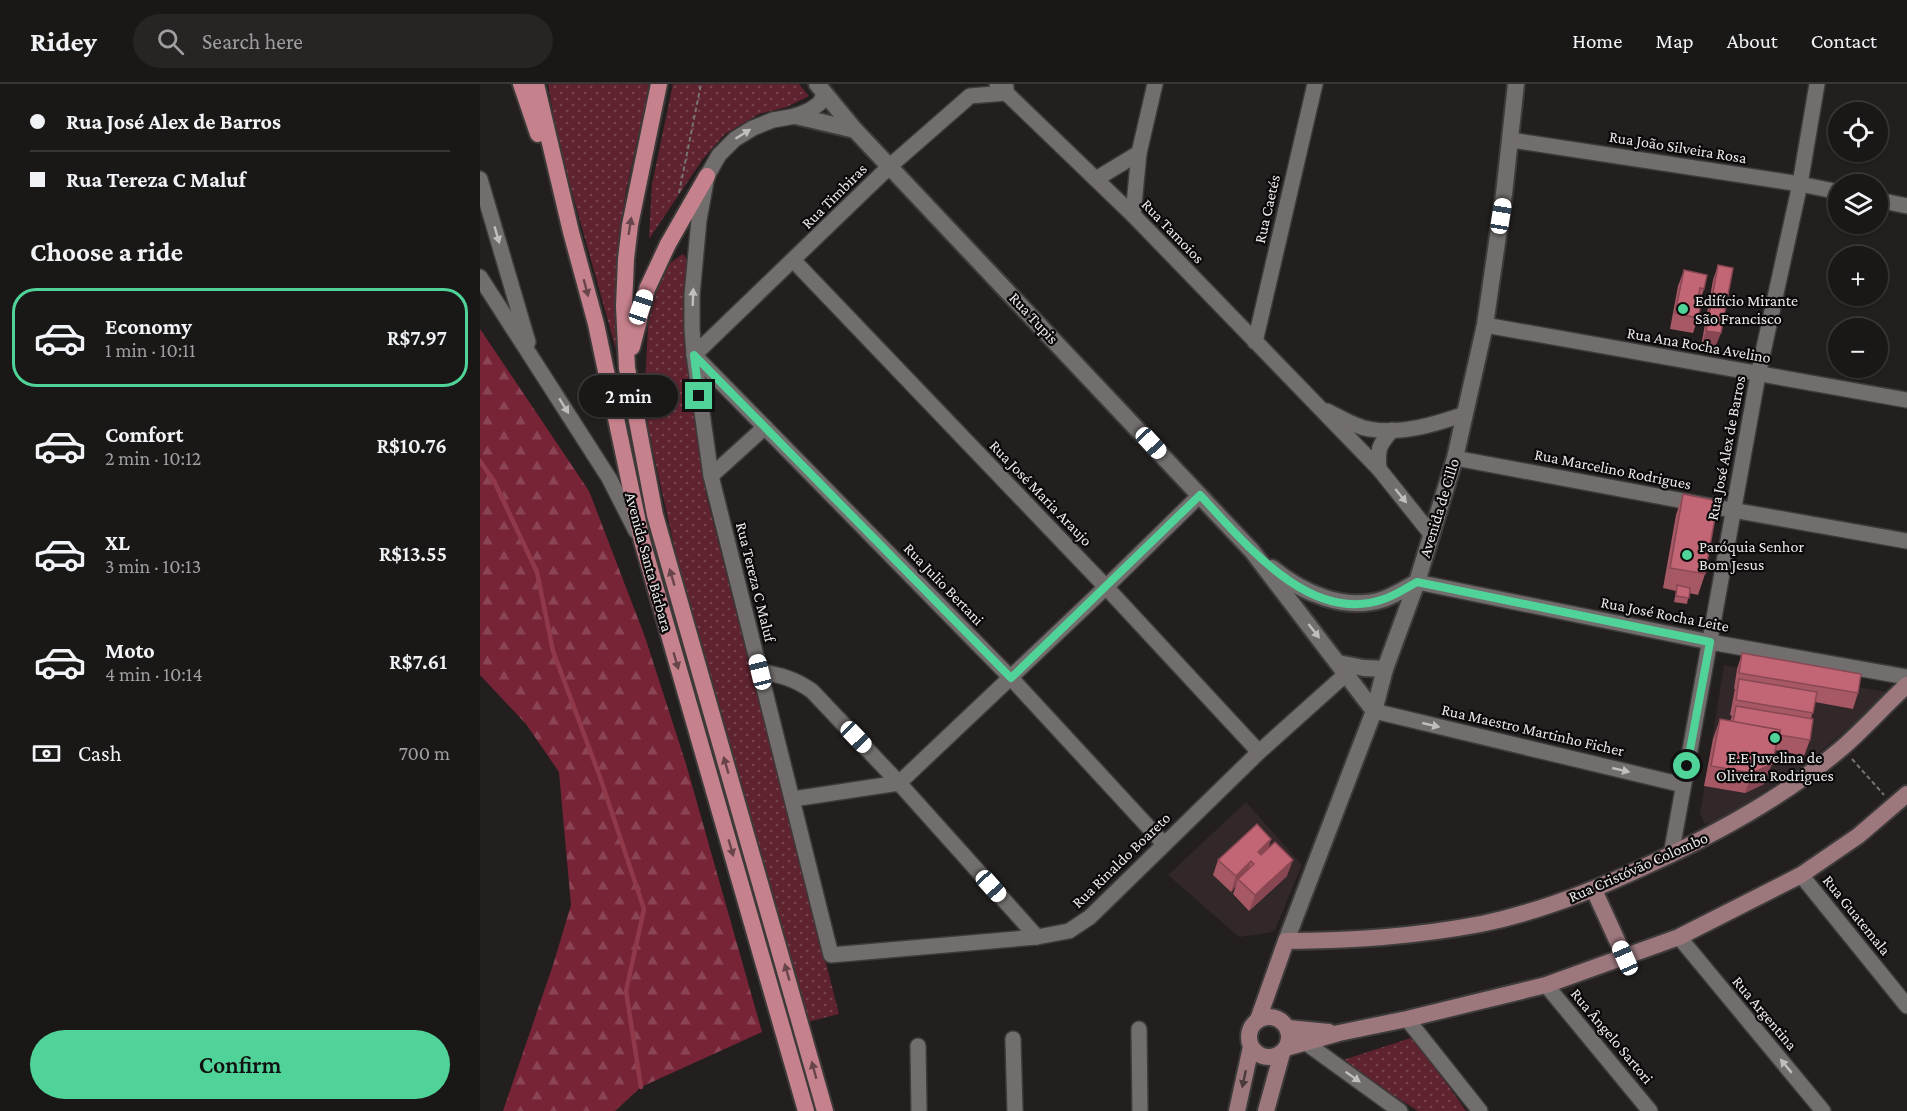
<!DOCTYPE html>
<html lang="en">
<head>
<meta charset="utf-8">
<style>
  :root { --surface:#1a1717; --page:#272424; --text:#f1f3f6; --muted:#9f9fa1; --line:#383636; --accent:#50d398 }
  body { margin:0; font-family:"Crimson Pro",serif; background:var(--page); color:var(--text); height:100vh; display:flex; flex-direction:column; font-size:22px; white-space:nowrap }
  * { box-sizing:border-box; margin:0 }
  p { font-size:20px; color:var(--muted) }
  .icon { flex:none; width:33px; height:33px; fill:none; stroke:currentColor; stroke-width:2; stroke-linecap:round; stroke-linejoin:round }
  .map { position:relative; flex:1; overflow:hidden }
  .details { display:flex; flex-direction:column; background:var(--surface); width:480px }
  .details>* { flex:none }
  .banner { display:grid; align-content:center; height:132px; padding:0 30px; background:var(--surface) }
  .fabs { position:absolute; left:1348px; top:18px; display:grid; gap:12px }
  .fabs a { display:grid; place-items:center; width:60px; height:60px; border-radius:50%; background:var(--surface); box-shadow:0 2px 4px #0004,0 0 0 2px var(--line); font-size:30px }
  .end { position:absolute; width:27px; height:27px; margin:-14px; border:8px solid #50d398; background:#111; box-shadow:0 0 0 3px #111 }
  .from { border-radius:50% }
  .bubble { position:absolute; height:42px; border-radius:21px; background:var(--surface); box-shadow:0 2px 4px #0004,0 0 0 2px var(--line); font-size:20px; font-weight:600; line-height:42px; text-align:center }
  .car { position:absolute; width:18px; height:36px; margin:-18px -9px; border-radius:8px; box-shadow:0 0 4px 2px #0007; background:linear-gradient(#fff 24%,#345 0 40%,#fff 0 76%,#345 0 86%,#fff 0) }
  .banner b { display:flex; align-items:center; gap:21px; height:57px; font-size:22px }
  .banner b+b { border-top:2px solid var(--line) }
  .banner i { width:15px; height:15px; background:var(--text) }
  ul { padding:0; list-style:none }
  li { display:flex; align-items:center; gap:18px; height:99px; margin:0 12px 9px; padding:0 18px; border:3px solid transparent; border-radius:24px }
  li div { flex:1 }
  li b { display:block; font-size:22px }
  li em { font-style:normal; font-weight:600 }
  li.selected { border-color:var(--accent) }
  li>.icon { width:54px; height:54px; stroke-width:1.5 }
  h2 { padding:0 30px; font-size:27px; line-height:72px }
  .pay { display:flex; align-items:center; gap:15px; height:66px; padding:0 30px; font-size:22px }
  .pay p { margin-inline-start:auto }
  .action { display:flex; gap:12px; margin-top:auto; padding:12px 30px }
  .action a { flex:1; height:69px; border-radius:36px; background:var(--accent); color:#111; font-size:24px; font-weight:600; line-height:69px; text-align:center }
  header { display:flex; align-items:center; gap:36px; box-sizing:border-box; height:84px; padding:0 30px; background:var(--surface); border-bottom:2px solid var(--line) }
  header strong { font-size:28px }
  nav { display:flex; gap:33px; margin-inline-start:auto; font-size:21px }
  .search { width:420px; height:54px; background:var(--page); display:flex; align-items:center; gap:15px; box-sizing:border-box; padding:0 21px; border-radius:33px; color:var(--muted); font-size:22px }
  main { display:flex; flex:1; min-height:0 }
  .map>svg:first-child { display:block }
</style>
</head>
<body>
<header>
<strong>Ridey</strong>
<div class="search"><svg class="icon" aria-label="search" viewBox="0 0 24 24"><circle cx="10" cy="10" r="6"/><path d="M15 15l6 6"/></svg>Search here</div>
<nav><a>Home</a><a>Map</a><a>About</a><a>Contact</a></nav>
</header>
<main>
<section class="details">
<div class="banner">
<b><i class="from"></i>Rua José Alex de Barros</b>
<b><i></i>Rua Tereza C Maluf</b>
</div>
<h2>Choose a ride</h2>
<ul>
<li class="selected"><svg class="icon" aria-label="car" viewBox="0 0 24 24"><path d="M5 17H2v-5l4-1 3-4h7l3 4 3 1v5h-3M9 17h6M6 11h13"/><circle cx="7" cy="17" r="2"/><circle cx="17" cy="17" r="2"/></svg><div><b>Economy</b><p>1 min · 10:11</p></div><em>R$7.97</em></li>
<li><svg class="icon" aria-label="car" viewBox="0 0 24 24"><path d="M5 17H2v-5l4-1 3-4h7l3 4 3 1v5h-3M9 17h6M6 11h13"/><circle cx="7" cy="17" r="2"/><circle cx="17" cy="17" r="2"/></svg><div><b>Comfort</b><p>2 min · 10:12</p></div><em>R$10.76</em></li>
<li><svg class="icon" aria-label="car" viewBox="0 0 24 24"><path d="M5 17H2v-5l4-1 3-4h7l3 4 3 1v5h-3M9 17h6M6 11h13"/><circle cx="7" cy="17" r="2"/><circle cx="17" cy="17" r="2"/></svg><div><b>XL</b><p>3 min · 10:13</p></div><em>R$13.55</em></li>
<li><svg class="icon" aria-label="car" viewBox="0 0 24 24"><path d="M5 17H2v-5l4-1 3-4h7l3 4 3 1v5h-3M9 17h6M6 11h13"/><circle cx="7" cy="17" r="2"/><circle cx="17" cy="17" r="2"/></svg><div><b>Moto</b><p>4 min · 10:14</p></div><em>R$7.61</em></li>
</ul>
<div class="pay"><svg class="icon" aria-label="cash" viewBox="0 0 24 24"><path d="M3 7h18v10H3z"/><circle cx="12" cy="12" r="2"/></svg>Cash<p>700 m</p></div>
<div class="action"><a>Confirm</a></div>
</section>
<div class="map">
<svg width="1427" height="1027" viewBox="0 0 1427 1027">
  <defs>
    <pattern id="forest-firs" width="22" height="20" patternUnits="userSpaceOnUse" patternTransform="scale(1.5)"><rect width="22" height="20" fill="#782437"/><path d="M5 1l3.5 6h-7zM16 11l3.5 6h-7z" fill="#8b4454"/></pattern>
    <pattern id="park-dots" width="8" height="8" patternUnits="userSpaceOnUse" patternTransform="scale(1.5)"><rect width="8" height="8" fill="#5e232f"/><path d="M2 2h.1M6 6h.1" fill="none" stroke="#75434d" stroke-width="1.8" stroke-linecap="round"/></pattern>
  </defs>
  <rect width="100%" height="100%" fill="#231f1f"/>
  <!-- built -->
  <g fill="#322729">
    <path d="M1244 581 1407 608 1389 627 1325 680 1267 719 1236 738 1225 740 1220 730Z"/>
    <path d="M766 718 822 781 795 846 789 849 759 853 688 791Z"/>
  </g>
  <!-- forest -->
  <path fill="url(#forest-firs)" d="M0 245 109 407 165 553 206 680 282 948 161 1003 135 1027H23L73 881 91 821 79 688 46 640 0 591Z"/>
  <!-- park -->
  <g fill="url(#park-dots)">
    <path d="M68 0H170L146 107 137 173V269L78 58Z"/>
    <path d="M193 0H319L329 12 307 23 279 30 245 50 223 75 169 155 172 100Z"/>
    <path d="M203 170 213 184 209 269 226 410 359 930 320 940 208 524 168 345 165 302 169 223 187 181Z"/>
    <path d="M934 953 986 1027H938L860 977Z"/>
  </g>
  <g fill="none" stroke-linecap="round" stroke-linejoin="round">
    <!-- stream -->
    <path stroke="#8f394a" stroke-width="4.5" d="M0 377 14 397 57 488 73 567 120 693 164 825 146 907 161 1003"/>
    <!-- minor casing -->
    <g stroke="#3d3a3a" stroke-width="18">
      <g id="minor">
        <path d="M517 0 653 131 899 385 951 450"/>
        <path d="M344 10 340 19 330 26 316 32 293 36 273 44 255 55 239 71 227 92 219 136 212 211V245L214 271 231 392 351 871 557 853 589 847 610 833 779 668 866 590"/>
        <path d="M1031 56 1320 100 1359 108"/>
        <path d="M0 95 48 258"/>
        <path d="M616 95 659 69"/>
        <path d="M1398 116 1427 122"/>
        <path d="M653 131 659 69 675 0"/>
        <path d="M314 177 626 503 779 668"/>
        <path d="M0 193 129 394 156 447"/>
        <path d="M1005 241 1427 316"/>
        <path d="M775 258 835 0"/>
        <path d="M214 271 531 594 684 760"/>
        <path d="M214 271 410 82 490 12 526 9V3"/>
        <path d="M847 327C860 333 875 343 889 345 921 351 956 340 985 330"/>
        <path d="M975 374 1252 426 1427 457"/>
        <path d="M899 385C897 365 899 361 912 346"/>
        <path d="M231 392 285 343"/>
        <path d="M937 498 1230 558 1427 593"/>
        <path d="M281 588C301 591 315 595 332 607L419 699 557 853"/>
        <path d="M894 627 1203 701"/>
        <path d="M313 715 419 699 626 503 720 411"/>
        <path d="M1191 771 1278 291 1320 100 1337 0"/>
        <path d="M1321 791 1427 922"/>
        <path d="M1199 853 1343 1027"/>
        <path d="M1066 901 1170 1027"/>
        <path d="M927 935 1000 1027"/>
        <path d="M659 945 660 1027"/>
        <path d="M533 955 535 1027"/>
        <path d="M826 959 920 1027"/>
        <path d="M438 962 439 1027"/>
      </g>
    </g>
    <!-- tertiary casing -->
    <g stroke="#3d3a3a" stroke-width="20">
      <g id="tertiary">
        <path d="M337 0 375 46 772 467 894 627"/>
        <path d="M316 32 375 46"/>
        <path d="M792 484C822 509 865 528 904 515 915 511 926 504 937 498"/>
        <path d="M858 579 884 584 905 585"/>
        <path d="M806 857 894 627 905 585 937 498 975 374 1005 241 1024 110 1036 0"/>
      </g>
    </g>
    <!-- secondary casing -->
    <g stroke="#3d3a3a" stroke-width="20">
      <g id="secondary">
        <path d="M1114 806 1145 874"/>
        <circle cx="789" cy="953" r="20"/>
        <path d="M778 936 806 857C872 857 937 852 1001 840 1059 828 1115 806 1168 781 1236 750 1304 713 1362 664 1385 644 1405 621 1427 601"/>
        <path d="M808 944 849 948"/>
        <path d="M806 964 859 949 927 935 1066 901 1199 853 1321 791 1378 752 1427 710"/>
        <path d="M757 1027 771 963"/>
        <path d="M786 1027 802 969"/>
      </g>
    </g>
    <!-- primary casing -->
    <g stroke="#3d3a3a" stroke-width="20">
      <g id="primary">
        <path d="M41 0 58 50"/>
        <path d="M56 0 91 148 116 240 162 457 326 1027"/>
        <path d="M179 0 150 141 146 175 144 222 147 284 175 431 345 1027"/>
        <path d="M152 263 167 205 188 160 227 92"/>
      </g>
    </g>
    <!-- path -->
    <g stroke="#777474" stroke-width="2" stroke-dasharray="4.5 3" stroke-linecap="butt">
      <path d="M199 109 221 0"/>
      <path d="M1372 675 1404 711"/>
    </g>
    <!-- minor -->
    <use href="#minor" stroke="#736e6e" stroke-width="15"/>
    <!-- tertiary -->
    <use href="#tertiary" stroke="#736e6e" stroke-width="16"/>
    <!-- secondary -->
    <use href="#secondary" stroke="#9c787d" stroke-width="16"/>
    <!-- primary -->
    <use href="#primary" stroke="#c5818c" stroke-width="16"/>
  </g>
  <!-- wall -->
  <g fill="#a75865">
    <path d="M1238 181 1235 264 1221 262 1233 196Z"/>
    <path d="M1204 186 1224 205 1219 220 1218 234 1213 249 1190 245 1198 202Z"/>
    <path d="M1203 410 1225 490 1218 511 1209 509 1207 520 1194 518 1196 507 1183 504 1196 431Z"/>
    <path d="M1262 569 1378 609 1373 625 1335 618 1331 635 1330 656 1324 672 1295 666 1284 700 1265 709 1224 702 1233 655 1240 635 1250 637 1252 632 1250 631 1254 610 1255 605H1254L1257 585Z"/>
    <path d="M791 755 788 765 807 792 769 827 753 810 756 802 751 808 733 791 738 776Z"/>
  </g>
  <!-- shaded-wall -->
  <g fill="#884752">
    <path d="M1226 247 1241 249 1235 264 1221 262Z"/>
    <path d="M1292 680 1284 700 1265 709 1272 689Z"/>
    <path d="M791 755 786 771 773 783 778 768Z"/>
    <path d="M813 776 807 792 769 827 775 811Z"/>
    <path d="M771 777 766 792 758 795 756 802 751 808 756 792Z"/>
  </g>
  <!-- building -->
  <g fill="#c26675" stroke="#884752" stroke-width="1.5">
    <path d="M1238 181 1253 184 1241 249 1226 247Z"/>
    <path d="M1204 186 1227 191 1224 205 1220 204 1217 220 1221 221 1218 234 1195 229Z"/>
    <path d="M1203 410 1238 417 1225 490 1190 484Z"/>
    <path d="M1197 501 1210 504 1209 514 1196 512Z"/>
    <path d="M1262 569 1381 590 1378 609 1259 589Z"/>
    <path d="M1259 595 1337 608 1333 629 1256 616Z"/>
    <path d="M1256 622 1333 635 1330 656 1299 651 1300 646 1253 638Z"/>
    <path d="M1240 635 1300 646 1292 680 1272 689 1231 682Z"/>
    <path d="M777 740 791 755 778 768 781 771 795 758 813 776 775 811 758 795 774 780 771 777 756 792 738 776Z"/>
  </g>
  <!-- one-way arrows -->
  <defs><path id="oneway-solid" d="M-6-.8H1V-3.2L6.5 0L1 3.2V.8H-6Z" transform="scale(1.5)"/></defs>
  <g fill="#c1bebe">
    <use href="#oneway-solid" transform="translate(263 50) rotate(-32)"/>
    <use href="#oneway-solid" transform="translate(17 151) rotate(74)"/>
    <use href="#oneway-solid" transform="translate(213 213) rotate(-88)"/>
    <use href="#oneway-solid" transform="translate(84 322) rotate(58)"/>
    <use href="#oneway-solid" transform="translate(921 412) rotate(51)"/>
    <use href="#oneway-solid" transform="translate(834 547) rotate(52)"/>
    <use href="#oneway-solid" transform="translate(951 641) rotate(13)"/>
    <use href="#oneway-solid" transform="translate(1141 686) rotate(13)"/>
    <use href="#oneway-solid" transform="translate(1306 982) rotate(-130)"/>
    <use href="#oneway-solid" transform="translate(873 993) rotate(35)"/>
  </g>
  <g fill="#68454a">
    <use href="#oneway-solid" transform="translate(150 142) rotate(-81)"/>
    <use href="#oneway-solid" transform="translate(106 204) rotate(75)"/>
    <use href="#oneway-solid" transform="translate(192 493) rotate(-106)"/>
    <use href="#oneway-solid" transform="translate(196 577) rotate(74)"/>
    <use href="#oneway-solid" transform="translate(246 681) rotate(-106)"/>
    <use href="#oneway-solid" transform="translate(251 764) rotate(74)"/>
    <use href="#oneway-solid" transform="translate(307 888) rotate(-106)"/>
    <use href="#oneway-solid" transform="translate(334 986) rotate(-105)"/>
  </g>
  <use fill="#4c3b3d" href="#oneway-solid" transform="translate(764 995) rotate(102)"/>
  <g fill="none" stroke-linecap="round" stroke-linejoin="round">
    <!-- route -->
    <path stroke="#50d398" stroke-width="8" d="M219 312 214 271 531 594 720 411C764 458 830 542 904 515 916 511 926 504 937 498L1230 558 1207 682"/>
  </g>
  <!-- markers -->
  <g fill="#50d398" stroke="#0b0909" stroke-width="2">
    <circle cx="1203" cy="225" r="6"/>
    <circle cx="1207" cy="471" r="6"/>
    <circle cx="1295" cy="654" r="6"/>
  </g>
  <g text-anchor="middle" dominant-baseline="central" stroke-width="4.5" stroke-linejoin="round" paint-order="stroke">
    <!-- street labels -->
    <g font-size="16" fill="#ebe9e9" stroke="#0b0909">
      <text transform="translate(1198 63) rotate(9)">Rua João Silveira Rosa</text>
      <text transform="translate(354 112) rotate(-45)">Rua Timbiras</text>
      <text transform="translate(787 125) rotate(-77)">Rua Caetés</text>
      <text transform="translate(693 147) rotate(46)">Rua Tamoios</text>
      <text transform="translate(554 234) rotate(47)">Rua Tupis</text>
      <text transform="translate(1219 261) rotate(10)">Rua Ana Rocha Avelino</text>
      <text transform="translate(1246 364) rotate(-79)">Rua José Alex de Barros</text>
      <text transform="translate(1133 385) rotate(11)">Rua Marcelino Rodrigues</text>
      <text transform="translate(561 409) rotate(46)">Rua José Maria Araujo</text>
      <text transform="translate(959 424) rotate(-73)">Avenida de Cillo</text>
      <text transform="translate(169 478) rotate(75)">Avenida Santa Bárbara</text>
      <text transform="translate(276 498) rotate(76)">Rua Tereza C Maluf</text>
      <text transform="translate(464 500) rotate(46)">Rua Julio Bertani</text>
      <text transform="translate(1185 530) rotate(11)">Rua José Rocha Leite</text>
      <text transform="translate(1053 646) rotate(13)">Rua Maestro Martinho Ficher</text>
      <text transform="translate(641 776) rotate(-44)">Rua Rinaldo Boareto</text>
      <text transform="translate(1158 783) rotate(-24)">Rua Cristóvão Colombo</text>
      <text transform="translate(1377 831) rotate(51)">Rua Guatemala</text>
      <text transform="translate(1285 929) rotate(50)">Rua Argentina</text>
      <text transform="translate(1132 952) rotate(50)">Rua Ângelo Sartori</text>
    </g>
    <!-- poi labels -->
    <g font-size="16" fill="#ebe9e9" stroke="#0b0909" text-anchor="start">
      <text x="1215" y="216">Edifício Mirante<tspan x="1215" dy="18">São Francisco</tspan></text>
      <text x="1219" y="462">Paróquia Senhor<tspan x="1219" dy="18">Bom Jesus</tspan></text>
      <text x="1295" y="673" text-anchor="middle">E.E Juvelina de<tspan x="1295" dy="18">Oliveira Rodrigues</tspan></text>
    </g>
  </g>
</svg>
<div class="fabs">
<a><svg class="icon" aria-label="locate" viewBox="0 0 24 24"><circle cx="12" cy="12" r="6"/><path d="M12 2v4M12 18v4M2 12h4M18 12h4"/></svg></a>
<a><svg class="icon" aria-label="layers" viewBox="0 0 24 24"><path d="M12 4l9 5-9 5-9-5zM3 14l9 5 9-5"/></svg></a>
<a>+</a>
<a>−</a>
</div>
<i class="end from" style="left:1207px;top:682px"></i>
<i class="end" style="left:219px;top:312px"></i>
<div class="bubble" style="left:99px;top:291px;width:99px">2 min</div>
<i class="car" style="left:1021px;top:132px;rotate:9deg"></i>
<i class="car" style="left:161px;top:223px;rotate:19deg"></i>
<i class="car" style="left:671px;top:359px;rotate:137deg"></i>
<i class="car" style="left:280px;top:588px;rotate:346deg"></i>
<i class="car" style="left:376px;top:653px;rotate:136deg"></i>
<i class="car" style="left:511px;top:802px;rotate:138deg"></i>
<i class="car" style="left:1145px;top:874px;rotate:336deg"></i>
</div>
</main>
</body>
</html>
